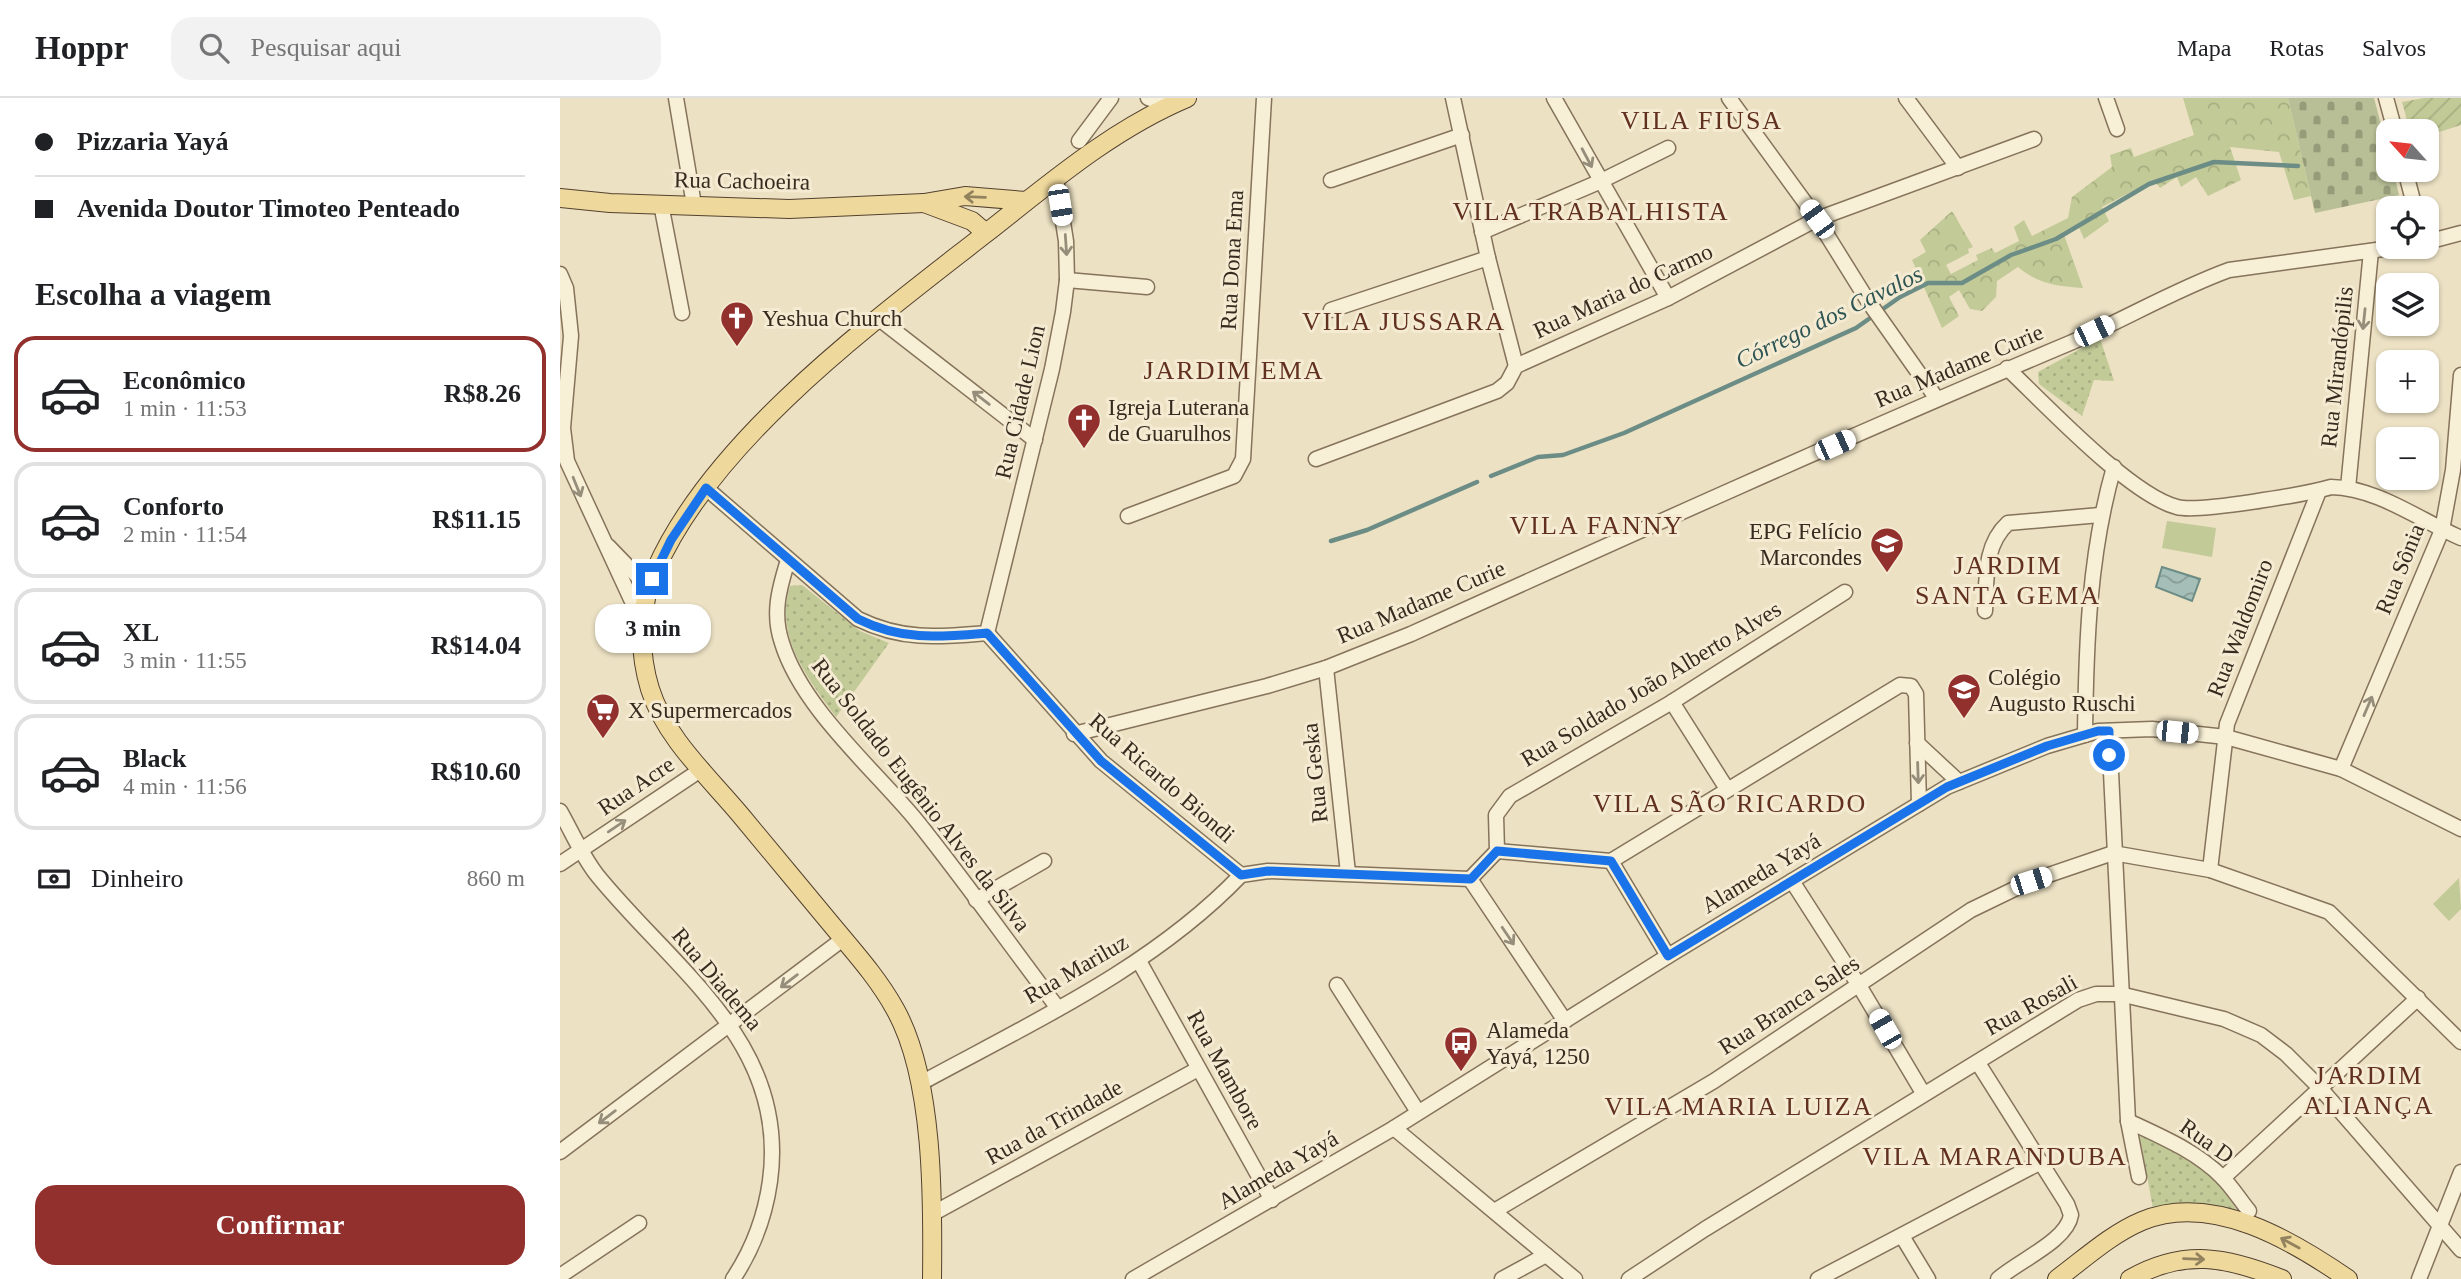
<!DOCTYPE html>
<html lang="pt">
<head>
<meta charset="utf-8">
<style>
  :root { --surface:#fff; --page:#f2f2f2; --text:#202124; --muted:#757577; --line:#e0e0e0; --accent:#92302d }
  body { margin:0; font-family:"Times New Roman",serif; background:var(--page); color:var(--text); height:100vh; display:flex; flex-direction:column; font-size:26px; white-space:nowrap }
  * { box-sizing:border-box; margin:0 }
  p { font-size:23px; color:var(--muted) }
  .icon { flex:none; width:38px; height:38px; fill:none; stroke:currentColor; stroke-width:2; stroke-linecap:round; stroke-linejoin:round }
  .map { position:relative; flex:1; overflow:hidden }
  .details { display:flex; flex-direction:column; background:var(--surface); width:560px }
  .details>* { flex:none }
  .hud { display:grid; align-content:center; height:154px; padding:0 35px; background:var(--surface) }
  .needle { width:46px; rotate:297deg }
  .tools { position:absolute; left:1816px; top:21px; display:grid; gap:14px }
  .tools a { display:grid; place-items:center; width:63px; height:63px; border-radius:14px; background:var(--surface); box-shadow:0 2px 5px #0004; font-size:35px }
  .end { position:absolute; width:32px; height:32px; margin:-16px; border:9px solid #1a73e8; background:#fff; box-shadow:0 0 0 4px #fff }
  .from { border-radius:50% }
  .bubble { position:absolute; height:49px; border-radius:21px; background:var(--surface); box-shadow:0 2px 5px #0004; font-size:23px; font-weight:700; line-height:49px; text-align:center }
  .car { position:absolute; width:21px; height:42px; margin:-21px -10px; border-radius:9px; box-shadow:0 0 5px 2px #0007; background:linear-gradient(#fff 24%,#345 0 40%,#fff 0 76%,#345 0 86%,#fff 0) }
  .hud b { display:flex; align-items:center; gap:24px; height:66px; font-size:26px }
  .hud b+b { border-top:2px solid var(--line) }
  .hud i { width:18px; height:18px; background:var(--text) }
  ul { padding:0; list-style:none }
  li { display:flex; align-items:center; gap:21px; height:116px; margin:0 14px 10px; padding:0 21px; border:4px solid var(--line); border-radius:21px }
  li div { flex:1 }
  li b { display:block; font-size:26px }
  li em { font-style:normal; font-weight:700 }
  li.active { border-color:var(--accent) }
  li>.icon { width:63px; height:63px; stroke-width:1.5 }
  h2 { padding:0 35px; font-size:32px; line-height:84px }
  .pay { display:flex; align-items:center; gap:18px; height:77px; padding:0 35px; font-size:26px }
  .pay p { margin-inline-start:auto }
  .button { display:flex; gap:14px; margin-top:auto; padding:14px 35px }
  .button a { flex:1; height:80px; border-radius:21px; background:var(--accent); color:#fff; font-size:28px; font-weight:700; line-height:80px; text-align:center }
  header { display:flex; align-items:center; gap:42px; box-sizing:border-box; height:98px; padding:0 35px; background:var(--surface); border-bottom:2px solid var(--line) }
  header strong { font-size:33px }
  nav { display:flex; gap:38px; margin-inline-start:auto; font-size:24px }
  .search { width:490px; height:63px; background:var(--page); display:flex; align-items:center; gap:18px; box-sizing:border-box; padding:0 24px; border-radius:21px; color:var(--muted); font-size:26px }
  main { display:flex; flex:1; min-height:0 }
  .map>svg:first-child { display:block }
</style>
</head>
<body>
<header>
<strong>Hoppr</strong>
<div class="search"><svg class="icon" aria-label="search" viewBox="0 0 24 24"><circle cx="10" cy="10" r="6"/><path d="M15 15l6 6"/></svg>Pesquisar aqui</div>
<nav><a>Mapa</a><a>Rotas</a><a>Salvos</a></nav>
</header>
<main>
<section class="details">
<div class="hud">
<b><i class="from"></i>Pizzaria Yayá</b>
<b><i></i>Avenida Doutor Timoteo Penteado</b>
</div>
<h2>Escolha a viagem</h2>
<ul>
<li class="active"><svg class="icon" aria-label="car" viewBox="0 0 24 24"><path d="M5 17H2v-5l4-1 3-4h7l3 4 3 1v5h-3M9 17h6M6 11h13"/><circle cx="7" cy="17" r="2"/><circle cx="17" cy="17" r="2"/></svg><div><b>Econômico</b><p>1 min · 11:53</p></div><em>R$8.26</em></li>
<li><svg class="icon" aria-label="car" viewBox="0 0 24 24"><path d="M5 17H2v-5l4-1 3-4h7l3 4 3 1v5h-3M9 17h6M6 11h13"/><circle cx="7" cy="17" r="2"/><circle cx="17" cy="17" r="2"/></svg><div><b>Conforto</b><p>2 min · 11:54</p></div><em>R$11.15</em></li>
<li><svg class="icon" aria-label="car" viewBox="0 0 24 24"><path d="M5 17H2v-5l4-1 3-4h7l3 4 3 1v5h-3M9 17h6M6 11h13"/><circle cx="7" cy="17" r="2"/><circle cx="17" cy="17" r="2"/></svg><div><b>XL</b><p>3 min · 11:55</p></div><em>R$14.04</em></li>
<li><svg class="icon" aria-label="car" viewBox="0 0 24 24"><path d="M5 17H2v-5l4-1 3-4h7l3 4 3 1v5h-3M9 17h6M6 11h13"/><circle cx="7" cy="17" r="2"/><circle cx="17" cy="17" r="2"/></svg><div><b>Black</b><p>4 min · 11:56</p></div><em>R$10.60</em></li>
</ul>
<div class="pay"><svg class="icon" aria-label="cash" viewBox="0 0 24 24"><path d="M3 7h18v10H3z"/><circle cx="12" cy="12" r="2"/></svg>Dinheiro<p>860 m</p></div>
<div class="button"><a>Confirmar</a></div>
</section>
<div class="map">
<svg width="1901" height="1181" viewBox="0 0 1901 1181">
  <defs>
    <pattern id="forest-crowns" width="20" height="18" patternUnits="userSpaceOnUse" patternTransform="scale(1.75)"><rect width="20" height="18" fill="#c2ca97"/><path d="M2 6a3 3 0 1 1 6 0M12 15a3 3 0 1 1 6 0" fill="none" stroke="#a7ae82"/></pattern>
    <pattern id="cemetery-stones" width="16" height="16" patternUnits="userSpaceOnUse" patternTransform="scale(1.75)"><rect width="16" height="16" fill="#b8bf96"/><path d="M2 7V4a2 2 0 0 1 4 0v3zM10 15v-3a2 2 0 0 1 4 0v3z" fill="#969b7a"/></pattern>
    <pattern id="park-dots" width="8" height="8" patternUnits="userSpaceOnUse" patternTransform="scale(1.75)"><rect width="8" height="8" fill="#c2ca97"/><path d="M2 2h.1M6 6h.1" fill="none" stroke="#a7ae82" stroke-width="1.8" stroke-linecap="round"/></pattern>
    <pattern id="garden-furrows" width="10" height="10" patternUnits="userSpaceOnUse" patternTransform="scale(1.75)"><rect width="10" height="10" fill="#c2ca97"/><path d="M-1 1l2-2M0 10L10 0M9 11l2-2" fill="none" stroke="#a7ae82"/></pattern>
    <pattern id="water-waves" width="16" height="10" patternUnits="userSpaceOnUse" patternTransform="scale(1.75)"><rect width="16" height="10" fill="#a5bfb8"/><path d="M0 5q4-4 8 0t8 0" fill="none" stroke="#879b95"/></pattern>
  </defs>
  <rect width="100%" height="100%" fill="#ece1c3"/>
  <!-- forest -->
  <path fill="url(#forest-crowns)" d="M1623 0H1728L1751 98 1734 102 1719 54 1670 49 1681 82 1648 98 1636 79 1621 89 1617 79 1600 90 1594 82 1542 109 1549 123 1524 141 1518 127 1503 134 1523 190C1497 188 1478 186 1458 169L1437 183 1436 199 1422 213 1410 211 1399 192 1389 199 1399 218 1382 230 1352 162 1366 154 1360 142 1392 113 1413 149 1408 151 1409 155 1386 167 1391 176 1418 162 1416 157 1432 150 1435 155 1459 143 1454 129 1464 122 1472 138 1508 120 1512 99 1552 69 1550 57 1571 50 1574 59 1634 37Z"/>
  <!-- cemetery -->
  <path fill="url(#cemetery-stones)" d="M1728 0H1814L1829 57V72H1833L1839 97 1755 115Z"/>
  <!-- park -->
  <g fill="url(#park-dots)">
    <path d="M1540 240 1554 283 1534 282 1522 318 1479 286 1478 274Z"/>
    <path d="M242 487 300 533 329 545 276 619C248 581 214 538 230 488Z"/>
    <path d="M1579 1033 1655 1079 1683 1122 1593 1111Z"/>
  </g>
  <!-- garden -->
  <path fill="url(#garden-furrows)" d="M1864 0H1901V27L1867 38V33H1850L1842 4Z"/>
  <!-- pitch -->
  <g fill="#c2ca97">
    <path d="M1607 423 1656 430 1652 459 1602 450Z"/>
    <path d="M1899 780 1901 811 1889 823 1873 806Z"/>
  </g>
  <!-- water -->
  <path fill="url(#water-waves)" stroke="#6c8d86" stroke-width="2" d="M1602 469 1640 481 1632 503 1596 489Z"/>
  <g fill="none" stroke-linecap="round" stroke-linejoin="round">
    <!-- stream -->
    <g stroke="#6c8d86" stroke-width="4.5">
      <path d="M931 378 978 359 1003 357 1064 335 1296 230 1340 199 1368 185H1402L1451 157 1496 141 1589 86 1654 64 1738 68"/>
      <path d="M771 443 807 432 917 384"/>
    </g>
    <!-- minor casing -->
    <g stroke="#85735b" stroke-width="17">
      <g id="minor">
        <path d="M116 0 134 107"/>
        <path d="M588 0 609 8"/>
        <path d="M893 0 928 160 956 268"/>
        <path d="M994 0 1108 200"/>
        <path d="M1169 0 1257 121 1308 203 1377 301"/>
        <path d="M1346 0 1398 70"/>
        <path d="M1546 0 1557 31"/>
        <path d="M1826 0 1835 33"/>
        <path d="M519 43 551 0"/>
        <path d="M1845 72 1855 110"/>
        <path d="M771 82 902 37"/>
        <path d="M101 106 122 215"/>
        <path d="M922 134 1039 84 1108 50"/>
        <path d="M1867 144 1901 135"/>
        <path d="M0 176 6 190 11 238 3 330 7 363 82 525"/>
        <path d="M507 182 587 189"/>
        <path d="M771 212 928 160"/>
        <path d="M318 220 475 342"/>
        <path d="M1447 270C1485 306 1570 397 1617 409 1637 415 1747 396 1771 389 1818 390 1859 422 1901 440"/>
        <path d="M756 361 937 293 947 285 956 268 1108 200 1257 121 1474 41"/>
        <path d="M146 390 298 521C343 543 379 539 427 535"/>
        <path d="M1788 390 1811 153"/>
        <path d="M568 418 674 378 683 361 704 0"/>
        <path d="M48 448 78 479 92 481"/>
        <path d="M228 462C219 491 212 516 222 545 242 610 313 670 356 722 405 783 450 847 497 909"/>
        <path d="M1425 513C1427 482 1423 448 1448 425L1540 417"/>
        <path d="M427 535 541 663 681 777 708 773 910 781"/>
        <path d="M427 535 492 271 503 214 507 182 506 143 496 80"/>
        <path d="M766 570 788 775"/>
        <path d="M1112 604 1167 691"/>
        <path d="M1549 633 1568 1023 1579 1079"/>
        <path d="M514 636 707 588 766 570 851 536C1070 437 1289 338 1510 245 1564 222 1614 192 1669 172L1838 149"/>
        <path d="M1525 637C1526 546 1529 456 1554 369"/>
        <path d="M1357 645 1399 684"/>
        <path d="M1781 671 1882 432 1893 372 1901 277"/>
        <path d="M0 713C12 734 22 758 37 777 114 872 229 945 210 1083 205 1119 193 1151 173 1181"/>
        <path d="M937 753 1051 763 1340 587 1351 588 1356 596 1359 706"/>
        <path d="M1051 763 1108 858"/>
        <path d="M0 766 142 671"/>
        <path d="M1650 772 1667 626 1759 393"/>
        <path d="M910 781 937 753 936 717 950 698 1112 604 1285 494"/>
        <path d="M910 781 1005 923"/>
        <path d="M1232 783 1300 889 1363 995"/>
        <path d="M416 802 484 763"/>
        <path d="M579 863 712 1102"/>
        <path d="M777 887 858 1014"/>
        <path d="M1418 965 1507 1106 1511 1117C1507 1143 1458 1163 1438 1181"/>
        <path d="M361 985C471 925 593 869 681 777"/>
        <path d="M1568 1023C1600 1038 1636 1053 1662 1079 1672 1089 1680 1102 1689 1113"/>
        <path d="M834 1030 1015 1181"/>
        <path d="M0 1054 283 841"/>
        <path d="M1663 1080 1858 900"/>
        <path d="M936 1112 1154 983 1411 812 1471 783 1553 755 1650 772 1769 814 1901 944"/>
        <path d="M372 1116 638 971"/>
        <path d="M1342 1138 1368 1181"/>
        <path d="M0 1178 79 1125"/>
        <path d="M573 1181 834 1030 1108 858 1387 689 1487 648 1538 633 1592 631 1666 639 1781 671 1901 731"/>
        <path d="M942 1181 986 1157"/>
        <path d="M1069 1181 1145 1131 1518 902 1536 896H1560L1664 921 1701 937 1726 956 1761 991 1901 1152"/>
        <path d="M1258 1181 1481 1064"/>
        <path d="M1859 1181 1901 1074"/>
      </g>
    </g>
    <!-- major casing -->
    <g stroke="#53412f" stroke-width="20">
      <g id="major">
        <path d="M0 100 50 105 229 111 364 105 405 98 466 103"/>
        <path d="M364 105 412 123 426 135"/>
        <path d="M372 1181C373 1103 374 980 335 911 319 882 297 857 276 832 245 795 214 757 183 720 151 681 105 640 90 591 78 552 79 507 96 471 154 340 314 223 425 136 489 86 551 32 627 0"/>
        <path d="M1497 1181C1524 1161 1551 1136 1582 1123 1652 1094 1733 1143 1788 1181"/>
        <path d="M1570 1181C1624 1150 1667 1159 1722 1181"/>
      </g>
    </g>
    <!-- minor -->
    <use href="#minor" stroke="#f7efd6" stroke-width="14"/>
    <!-- major -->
    <use href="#major" stroke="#eed89c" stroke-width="18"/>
  </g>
  <!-- one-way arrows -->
  <defs><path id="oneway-shaft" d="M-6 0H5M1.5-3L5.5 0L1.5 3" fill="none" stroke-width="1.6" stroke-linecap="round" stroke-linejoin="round" transform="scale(1.75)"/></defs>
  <g stroke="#968d7a">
    <use href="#oneway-shaft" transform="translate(1027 60) rotate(62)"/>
    <use href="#oneway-shaft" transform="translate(506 147) rotate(86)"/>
    <use href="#oneway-shaft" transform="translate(1804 221) rotate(96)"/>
    <use href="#oneway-shaft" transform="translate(421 300) rotate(-142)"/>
    <use href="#oneway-shaft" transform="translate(17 389) rotate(68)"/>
    <use href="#oneway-shaft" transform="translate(1808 608) rotate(-67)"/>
    <use href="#oneway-shaft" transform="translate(1358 675) rotate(88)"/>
    <use href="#oneway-shaft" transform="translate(57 728) rotate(-34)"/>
    <use href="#oneway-shaft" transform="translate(948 838) rotate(56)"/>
    <use href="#oneway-shaft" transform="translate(229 883) rotate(143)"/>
    <use href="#oneway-shaft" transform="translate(47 1019) rotate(143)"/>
  </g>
  <g stroke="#92825d">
    <use href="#oneway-shaft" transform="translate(415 99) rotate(-178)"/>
    <use href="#oneway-shaft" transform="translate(1730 1145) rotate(-151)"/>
    <use href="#oneway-shaft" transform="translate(1634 1161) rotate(2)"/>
  </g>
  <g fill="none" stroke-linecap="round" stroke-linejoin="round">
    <!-- route -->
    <path stroke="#1a73e8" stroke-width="9" d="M92 481 111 442 146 390 298 521C342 543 379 539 427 535L541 663 681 777 708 773 911 781 937 753 1051 763 1108 858 1387 689 1487 648 1538 633H1549V657"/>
  </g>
  <!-- icons -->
  <defs>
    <g id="church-pin" transform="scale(1.75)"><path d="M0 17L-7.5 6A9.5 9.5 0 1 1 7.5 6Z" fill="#92302d" stroke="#f4ebd2"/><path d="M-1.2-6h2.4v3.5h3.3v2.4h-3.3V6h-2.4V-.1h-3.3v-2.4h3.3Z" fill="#fff"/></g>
    <g id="school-pin" transform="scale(1.75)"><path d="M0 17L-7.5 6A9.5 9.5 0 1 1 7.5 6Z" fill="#92302d" stroke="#f4ebd2"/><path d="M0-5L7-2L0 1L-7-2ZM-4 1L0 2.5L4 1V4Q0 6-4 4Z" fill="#fff"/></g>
    <g id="supermarket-pin" transform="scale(1.75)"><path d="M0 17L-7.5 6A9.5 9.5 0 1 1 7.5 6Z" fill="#92302d" stroke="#f4ebd2"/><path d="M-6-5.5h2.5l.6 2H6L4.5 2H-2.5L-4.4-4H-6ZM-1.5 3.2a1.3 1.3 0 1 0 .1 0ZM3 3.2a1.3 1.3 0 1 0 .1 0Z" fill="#fff"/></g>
    <g id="bus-pin" transform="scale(1.75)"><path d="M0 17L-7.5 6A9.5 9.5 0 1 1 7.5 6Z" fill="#92302d" stroke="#f4ebd2"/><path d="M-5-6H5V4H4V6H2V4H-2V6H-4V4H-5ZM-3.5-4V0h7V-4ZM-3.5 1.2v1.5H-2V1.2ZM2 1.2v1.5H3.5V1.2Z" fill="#fff"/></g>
  </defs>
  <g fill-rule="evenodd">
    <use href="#church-pin" x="177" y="220"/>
    <use href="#church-pin" x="524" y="322"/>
    <use href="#school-pin" x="1327" y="446"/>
    <use href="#school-pin" x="1404" y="592"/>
    <use href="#supermarket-pin" x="43" y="612"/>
    <use href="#bus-pin" x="901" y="945"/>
  </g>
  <g text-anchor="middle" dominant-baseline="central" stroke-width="6" stroke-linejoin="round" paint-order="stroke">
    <!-- street labels -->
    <g font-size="23" fill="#362b1e" stroke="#f4ebd2">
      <text transform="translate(182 83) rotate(1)">Rua Cachoeira</text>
      <text transform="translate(672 162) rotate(-87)">Rua Dona Ema</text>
      <text transform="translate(1063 193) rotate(-25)">Rua Maria do Carmo</text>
      <text transform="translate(1399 268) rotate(-23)">Rua Madame Curie</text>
      <text transform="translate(1777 269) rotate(-84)">Rua Mirandópilis</text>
      <text transform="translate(460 304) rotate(-77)">Rua Cidade Lion</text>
      <text transform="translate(1840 471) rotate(-68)">Rua Sônia</text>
      <text transform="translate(861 504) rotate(-23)">Rua Madame Curie</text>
      <text transform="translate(1680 530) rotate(-69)">Rua Waldomiro</text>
      <text transform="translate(1091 586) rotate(-31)">Rua Soldado João Alberto Alves</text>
      <text transform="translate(755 675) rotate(-96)">Rua Geska</text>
      <text transform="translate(602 680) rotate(41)">Rua Ricardo Biondi</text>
      <text transform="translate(76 688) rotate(-34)">Rua Acre</text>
      <text transform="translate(361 697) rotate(52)">Rua Soldado Eugênio Alves da Silva</text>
      <text transform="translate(1201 775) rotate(-31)">Alameda Yayá</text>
      <text transform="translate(516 871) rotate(-30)">Rua Mariluz</text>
      <text transform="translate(157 881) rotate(50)">Rua Diadema</text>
      <text transform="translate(1229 907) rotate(-33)">Rua Branca Sales</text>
      <text transform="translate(1471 907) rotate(-29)">Rua Rosali</text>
      <text transform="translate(665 972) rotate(61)">Rua Mambore</text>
      <text transform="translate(494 1024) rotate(-29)">Rua da Trindade</text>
      <text transform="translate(1647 1043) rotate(35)">Rua D</text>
      <text transform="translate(718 1072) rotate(-30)">Alameda Yayá</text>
    </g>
    <!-- poi labels -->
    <g font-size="23" fill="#362b1e" stroke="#f4ebd2" text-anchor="start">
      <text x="202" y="220">Yeshua Church</text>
      <text x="548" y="309">Igreja Luterana<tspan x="548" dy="26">de Guarulhos</tspan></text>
      <text x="1302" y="433" text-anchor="end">EPG Felício<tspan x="1302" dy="26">Marcondes</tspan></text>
      <text x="1428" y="579">Colégio<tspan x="1428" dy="26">Augusto Ruschi</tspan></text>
      <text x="68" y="612">X Supermercados</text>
      <text x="926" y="932">Alameda<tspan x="926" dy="26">Yayá, 1250</tspan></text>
    </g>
    <!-- water labels -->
    <g font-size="24" font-style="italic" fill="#2e5554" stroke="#f4ebd2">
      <text transform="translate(1269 219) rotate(-26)">Córrego dos Cavalos</text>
    </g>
    <!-- quarter labels -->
    <g font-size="26" letter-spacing="2" fill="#61301f" stroke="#f4ebd2">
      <text x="1142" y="22">VILA FIUSA</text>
      <text x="1031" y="113">VILA TRABALHISTA</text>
      <text x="844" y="223">VILA JUSSARA</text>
      <text x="674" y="272">JARDIM EMA</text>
      <text x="1037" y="427">VILA FANNY</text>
      <text x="1448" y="467">JARDIM<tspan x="1448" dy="30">SANTA GEMA</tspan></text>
      <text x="1170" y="705">VILA SÃO RICARDO</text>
      <text x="1809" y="977">JARDIM<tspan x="1809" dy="30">ALIANÇA</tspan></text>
      <text x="1179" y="1008">VILA MARIA LUIZA</text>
      <text x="1435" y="1058">VILA MARANDUBA</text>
    </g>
  </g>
</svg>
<div class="tools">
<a><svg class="needle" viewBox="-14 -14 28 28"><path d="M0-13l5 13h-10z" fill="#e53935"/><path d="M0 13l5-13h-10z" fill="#757577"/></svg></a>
<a><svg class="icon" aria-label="locate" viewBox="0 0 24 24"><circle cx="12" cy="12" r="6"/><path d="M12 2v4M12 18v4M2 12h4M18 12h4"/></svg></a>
<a><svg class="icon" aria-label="layers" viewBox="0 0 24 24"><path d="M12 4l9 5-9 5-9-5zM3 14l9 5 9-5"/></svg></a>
<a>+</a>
<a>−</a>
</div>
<i class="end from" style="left:1549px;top:657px"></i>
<i class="end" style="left:92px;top:481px"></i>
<div class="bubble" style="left:35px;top:506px;width:116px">3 min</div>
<i class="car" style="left:500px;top:107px;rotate:171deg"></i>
<i class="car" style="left:1257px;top:121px;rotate:324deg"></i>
<i class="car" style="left:1534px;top:233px;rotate:64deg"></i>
<i class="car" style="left:1275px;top:347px;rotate:66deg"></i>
<i class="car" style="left:1617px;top:634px;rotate:96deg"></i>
<i class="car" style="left:1471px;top:783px;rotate:72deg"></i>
<i class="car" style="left:1325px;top:931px;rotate:330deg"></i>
</div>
</main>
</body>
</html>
